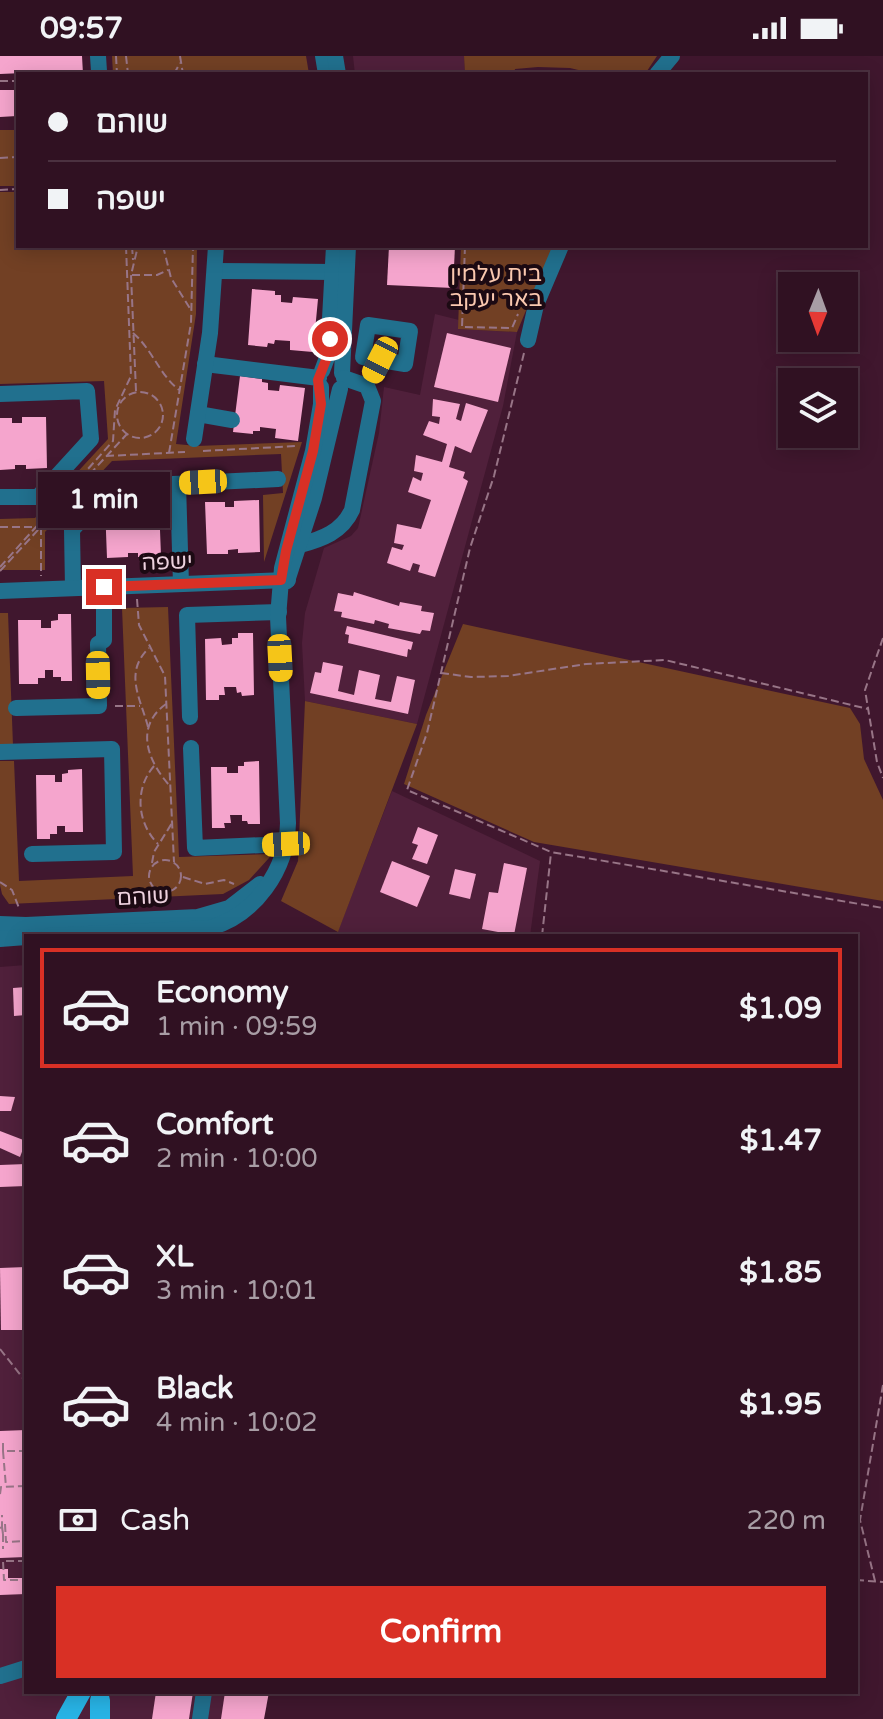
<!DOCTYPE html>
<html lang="en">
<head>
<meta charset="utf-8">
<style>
  :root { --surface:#301122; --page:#3c1f2f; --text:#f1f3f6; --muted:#a89da5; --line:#4b3140; --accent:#d93025 }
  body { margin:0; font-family:"Varela Round",Heebo,sans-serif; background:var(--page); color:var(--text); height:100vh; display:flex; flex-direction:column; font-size:30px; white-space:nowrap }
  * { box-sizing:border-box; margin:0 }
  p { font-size:26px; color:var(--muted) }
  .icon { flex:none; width:44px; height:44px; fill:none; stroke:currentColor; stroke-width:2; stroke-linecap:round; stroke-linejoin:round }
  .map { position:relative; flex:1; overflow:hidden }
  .drawer { position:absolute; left:24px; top:878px; width:834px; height:760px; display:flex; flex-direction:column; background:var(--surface); border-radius:0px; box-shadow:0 4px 20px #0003,0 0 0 2px var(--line) }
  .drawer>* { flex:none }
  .top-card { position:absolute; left:16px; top:16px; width:852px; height:176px; border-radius:0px; box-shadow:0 4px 20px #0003,0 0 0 2px var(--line); display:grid; align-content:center; height:176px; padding:0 32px; background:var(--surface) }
  .needle { width:52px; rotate:181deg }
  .fabs { position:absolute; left:778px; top:216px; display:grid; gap:16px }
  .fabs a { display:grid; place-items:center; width:80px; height:80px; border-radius:0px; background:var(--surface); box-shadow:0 4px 20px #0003,0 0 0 2px var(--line); font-size:40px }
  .end { position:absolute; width:36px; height:36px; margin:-18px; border:10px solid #d93025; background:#fff; box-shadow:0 0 0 4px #fff }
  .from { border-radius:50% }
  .bubble { position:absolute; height:56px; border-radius:0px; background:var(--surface); box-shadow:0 4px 20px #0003,0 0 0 2px var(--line); font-size:26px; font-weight:700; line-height:56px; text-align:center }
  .car { position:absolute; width:24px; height:48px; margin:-24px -12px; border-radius:10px; box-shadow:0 0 6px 2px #0007; background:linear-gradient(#f5c518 24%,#345 0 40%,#f5c518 0 76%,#345 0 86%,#f5c518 0) }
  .top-card b { display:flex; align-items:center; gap:28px; height:76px; font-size:30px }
  .top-card b+b { border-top:2px solid var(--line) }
  .top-card i { width:20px; height:20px; background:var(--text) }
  ul { padding:14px 0 0; list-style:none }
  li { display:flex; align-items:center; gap:24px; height:120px; margin:0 16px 12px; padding:0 16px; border:4px solid transparent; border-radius:0px }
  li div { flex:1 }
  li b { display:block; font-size:30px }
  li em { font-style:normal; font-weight:700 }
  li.active { border-color:var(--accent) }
  li>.icon { width:72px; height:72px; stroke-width:1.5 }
  .pay { display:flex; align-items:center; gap:20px; height:88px; padding:0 32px; font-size:30px }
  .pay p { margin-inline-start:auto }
  .action { display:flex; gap:16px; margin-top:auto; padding:16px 32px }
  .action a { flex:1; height:92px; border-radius:0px; background:var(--accent); color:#fff; font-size:32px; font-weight:700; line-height:92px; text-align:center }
  .status { display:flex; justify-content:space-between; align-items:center; height:56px; padding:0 40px; background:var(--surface); direction:ltr }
  .status svg { height:22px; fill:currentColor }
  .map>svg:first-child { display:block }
</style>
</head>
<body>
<div class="status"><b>09:57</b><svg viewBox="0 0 49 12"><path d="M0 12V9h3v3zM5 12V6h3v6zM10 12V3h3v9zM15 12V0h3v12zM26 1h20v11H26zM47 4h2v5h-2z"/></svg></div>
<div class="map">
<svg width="883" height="1663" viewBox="0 0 883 1663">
  <rect width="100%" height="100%" fill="#40172e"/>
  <!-- built -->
  <g fill="#50203b">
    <path d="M353 0H464L465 18H355Z"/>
    <path d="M435 258 459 264 458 273 517 276 503 350 417 668 305 645 302 587 305 557 324 492 351 480 358 472 379 377 384 331 420 339Z"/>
    <path d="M392 735 540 805 530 880H336Z"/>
    <path d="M26 909V1636H266L262 1663H0V911Z"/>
  </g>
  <!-- green -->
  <g fill="#724024">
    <path d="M112 0H306L309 18H113Z"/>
    <path d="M464 0H657L645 18H595L570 12 538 11 515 13 514 18H465Z"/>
    <path d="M0 74H17L18 130H0Z"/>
    <path d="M0 136H18V190H197L196 258 176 388 197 390 302 386 264 506 263 439 283 437 281 398 112 405 45 476V514H0V463L35 462 108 383 104 325 0 328Z"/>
    <path d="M461 190H553L517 276 458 273Z"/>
    <path d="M168 551 179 801 271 798 269 802 249 824 223 838 9 848 2 838 0 829V705H14L19 825 133 820 122 552Z"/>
    <path d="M0 557H8L13 690H0Z"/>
    <path d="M463 568 850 652 860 668 864 703 883 744V845L534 786 404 728 426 659Z"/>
    <path d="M305 645 417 668 338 876 281 845 298 805Z"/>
  </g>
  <!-- building -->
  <g fill="#f5a5cd">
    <path d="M0 0H82L83 18H46V16L0 18Z"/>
    <path d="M0 34H16L17 60 0 61Z"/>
    <path d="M389 190H455L453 232 387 229Z"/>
    <path d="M252 233 275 235V239H281V246L292 247 293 241 318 243 313 296 290 294V285L275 284 274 288 268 287 267 291 248 289Z"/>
    <path d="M447 277 511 292 498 346 434 331Z"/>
    <path d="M240 320 262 323V326L268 327V334L279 335 280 329 305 332 298 385 275 382 276 373 260 371V375H253V378L233 376Z"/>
    <path d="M433 343 460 348 456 363 461 365 466 347 488 354 471 397 455 390 449 411 465 416 463 422 468 425 435 521 418 516 420 509 413 507 410 515 387 507 392 491 402 494 404 489 394 487 397 468 421 473 431 444 408 436 413 421 421 425 423 417 414 415 416 399 442 406 447 388 423 379 429 365 439 368 440 361 432 360Z"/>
    <path d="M22 361H46L47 412 26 413V409H15V413L0 414V362H12V367H22Z"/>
    <path d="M259 444 260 496 238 497V493L228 494V498H207L205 446H225V451H234V445Z"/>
    <path d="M134 448H159L161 500 138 501V497H128V501L107 502 105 450 126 449V454H134Z"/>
    <path d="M354 536 399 550 400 546 422 550 421 555 434 557 430 575 422 574 420 578 388 572 389 568 375 564 374 568 341 561 342 556 334 555 338 537 353 540Z"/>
    <path d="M58 558H71L72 625H61V621H53V614H45V622H38V628H19L18 564H41V572H51V565L58 564Z"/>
    <path d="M347 570 413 586 411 594 408 593 407 601 348 587 349 579 345 578Z"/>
    <path d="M238 577H253L254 639 242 640 241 636 237 637 236 631H224L225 639H219V644H206L205 583 221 582 222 589 232 588V582H238Z"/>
    <path d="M323 606 343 610 338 635 354 639 359 614 380 619 375 643 391 646 397 620 415 624 408 658 310 637 315 616 321 617Z"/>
    <path d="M259 705 260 768H248L247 765H242V759H230L231 767H224L225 772H212L211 711H227V717H238V710H244V706Z"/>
    <path d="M82 713 83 776H65V770H57V778H50V783H37L36 719H55V726H62V718L68 717V714Z"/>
    <path d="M418 771 438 779 427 808 412 803 418 789 412 787Z"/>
    <path d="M392 805 430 820 417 851 380 836Z"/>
    <path d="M504 807 527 812 514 879 482 873 489 836 498 837Z"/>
    <path d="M455 813 476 818 470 843 449 838Z"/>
    <path d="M26 931V959L14 960 13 932Z"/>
    <path d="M0 1040 15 1041 11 1055H0Z"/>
    <path d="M0 1075 26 1085 20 1101 0 1092Z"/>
    <path d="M26 1108V1130L0 1131V1109Z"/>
    <path d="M26 1211V1274H1L0 1212Z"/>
    <path d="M26 1374V1501L0 1502V1375Z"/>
    <path d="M0 1513H8V1522H26V1538L0 1539Z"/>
    <path d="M156 1636H193L189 1663H152Z"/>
    <path d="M225 1636H269L264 1663H221Z"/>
  </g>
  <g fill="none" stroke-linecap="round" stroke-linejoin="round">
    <!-- path -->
    <g stroke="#987587" stroke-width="2" stroke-dasharray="8 4" stroke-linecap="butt">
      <path d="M116 0 117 18"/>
      <path d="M126 0 128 18"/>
      <path d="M180 0 183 18"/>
      <path d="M174 18 180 7"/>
      <path d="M0 25H18"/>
      <path d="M0 102 18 101"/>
      <path d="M0 134 18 133"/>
      <path d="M132 190 133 204"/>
      <path d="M163 190 171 222 191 254"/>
      <path d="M465 190 462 271 512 272 518 258"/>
      <path d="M132 219H157L168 214"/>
      <path d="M133 277C152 293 159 318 179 334"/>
      <path d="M524 297 494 420 470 492 427 677 407 734 551 796 883 852"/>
      <path d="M136 335 131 219 138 190"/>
      <circle cx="140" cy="359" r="23"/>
      <path d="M203 395 297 390"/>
      <path d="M169 397 191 267 193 190"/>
      <path d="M106 400 185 396"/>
      <path d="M0 471H34"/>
      <path d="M41 471V520"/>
      <path d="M0 511 113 385 115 354 131 320 126 190"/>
      <path d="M0 515 127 378"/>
      <path d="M137 543 139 569 165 620 174 806"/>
      <path d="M883 582 865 634 877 706 883 722"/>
      <path d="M441 617 471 621 508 620 586 608 665 604 868 653"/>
      <path d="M166 648C134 671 148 705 169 729"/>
      <path d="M115 650H140"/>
      <path d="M148 671C141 643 123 617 149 592"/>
      <path d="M154 710C134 733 137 767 158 788"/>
      <circle cx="165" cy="820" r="16"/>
      <path d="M152 807 154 796 172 767"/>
      <path d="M183 821 205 828 224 824 234 828"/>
      <path d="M0 826 12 834 19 852"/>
      <path d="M542 880 551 797"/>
      <path d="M0 1293 26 1326"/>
      <path d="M3 1387V1395H26"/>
      <path d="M3 1395 6 1431"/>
      <path d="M0 1438 1 1431 26 1430"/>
      <path d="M5 1468 6 1486 26 1485"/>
      <path d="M0 1472 2 1471V1459"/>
      <path d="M3 1478V1493"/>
      <path d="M26 1505H3L4 1524H26"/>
      <path d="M856 1524 883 1526"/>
      <path d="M875 1525 860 1464 883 1329"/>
    </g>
    <!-- minor -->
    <g stroke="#21708e" stroke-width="16">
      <path d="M98 0 99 15"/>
      <path d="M323 0 326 18"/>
      <path d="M335 0 338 18"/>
      <path d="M657 18 672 0"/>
      <path d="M216 215 334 216"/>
      <path d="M368 269 410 275 405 308 363 301Z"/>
      <path d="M528 284 536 249 561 190"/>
      <path d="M205 308 319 322"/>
      <path d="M322 315 328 299 334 190"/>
      <path d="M342 317 348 190"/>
      <path d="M0 338 87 335 91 383 38 441H0"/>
      <path d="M198 358 232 364"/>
      <path d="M194 383 210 277 216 190"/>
      <path d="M178 428 181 528"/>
      <path d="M300 489C322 483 342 476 352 454L373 345 367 330 344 322"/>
      <path d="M287 525 314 442 340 333"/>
      <path d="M73 532 72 474 111 431 278 423"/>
      <path d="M0 535 288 524"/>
      <path d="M16 652 99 650 98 588 104 584V531"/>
      <path d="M190 661 187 559 279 556"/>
      <path d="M191 692 195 792 286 788"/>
      <path d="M0 696 112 693 114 796 32 798"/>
      <path d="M0 868 26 869 198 861 229 852 260 828"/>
      <path d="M48 880 210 872C255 859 287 814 288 767L278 561 282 512 313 395 321 348V331"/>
      <path d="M0 883 26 881"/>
      <path d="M0 1620 26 1612"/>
      <path d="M200 1663 204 1636"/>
    </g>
    <!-- major -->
    <g stroke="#28b4e6" stroke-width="20">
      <path d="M100 1644V1663"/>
      <path d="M66 1663 81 1636"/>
    </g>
    <!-- path-bridge -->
    <path stroke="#987587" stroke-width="2" stroke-dasharray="8 4" stroke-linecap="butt" d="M2 1471 3 1478"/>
  </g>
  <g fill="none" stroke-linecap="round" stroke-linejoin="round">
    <!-- route -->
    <path stroke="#d93025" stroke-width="10" d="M104 531 281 524 286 495 313 395 321 348 318 324 328 299 330 283"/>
  </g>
  <g text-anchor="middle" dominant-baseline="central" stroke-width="8" stroke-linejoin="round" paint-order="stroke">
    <!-- park labels -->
    <g font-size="22" fill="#fac8af" stroke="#1c0a13">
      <text x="496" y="218">בית עלמין<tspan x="496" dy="25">באר יעקב</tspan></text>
    </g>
    <!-- street labels -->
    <g font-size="22" fill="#edd1de" stroke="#1c0a13">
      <text transform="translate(167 506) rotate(-2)">ישפה</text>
      <text transform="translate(143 841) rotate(-3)">שוהם</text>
    </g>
  </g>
</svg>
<div class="fabs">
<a><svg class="needle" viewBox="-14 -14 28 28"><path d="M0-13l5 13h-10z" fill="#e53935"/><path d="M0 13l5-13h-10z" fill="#a89da5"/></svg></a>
<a><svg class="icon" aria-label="layers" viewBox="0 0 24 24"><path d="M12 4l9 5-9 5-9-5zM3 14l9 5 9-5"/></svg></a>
</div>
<i class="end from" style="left:330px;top:283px"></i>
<i class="end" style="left:104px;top:531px"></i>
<div class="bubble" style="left:38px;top:416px;width:132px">1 min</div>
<i class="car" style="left:380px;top:304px;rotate:207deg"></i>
<i class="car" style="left:203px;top:426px;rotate:267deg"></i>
<i class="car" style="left:280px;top:602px;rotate:177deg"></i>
<i class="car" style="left:98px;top:619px;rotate:179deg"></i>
<i class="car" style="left:286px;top:788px;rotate:267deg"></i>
<div class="top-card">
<b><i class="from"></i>שוהם</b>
<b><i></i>ישפה</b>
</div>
<section class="drawer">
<ul>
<li class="active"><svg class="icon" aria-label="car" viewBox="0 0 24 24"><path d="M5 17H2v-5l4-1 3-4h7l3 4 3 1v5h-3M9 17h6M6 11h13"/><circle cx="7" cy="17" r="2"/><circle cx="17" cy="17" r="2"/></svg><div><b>Economy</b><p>1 min · 09:59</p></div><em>$1.09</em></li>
<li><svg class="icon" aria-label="car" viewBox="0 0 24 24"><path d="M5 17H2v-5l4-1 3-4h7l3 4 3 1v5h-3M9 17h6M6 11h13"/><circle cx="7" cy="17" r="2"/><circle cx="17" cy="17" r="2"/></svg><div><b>Comfort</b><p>2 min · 10:00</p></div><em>$1.47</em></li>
<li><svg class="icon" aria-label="car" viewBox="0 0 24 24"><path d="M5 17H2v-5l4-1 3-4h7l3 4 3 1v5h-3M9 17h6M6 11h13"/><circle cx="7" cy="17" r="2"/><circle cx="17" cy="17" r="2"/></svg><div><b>XL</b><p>3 min · 10:01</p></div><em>$1.85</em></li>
<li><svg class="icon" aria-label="car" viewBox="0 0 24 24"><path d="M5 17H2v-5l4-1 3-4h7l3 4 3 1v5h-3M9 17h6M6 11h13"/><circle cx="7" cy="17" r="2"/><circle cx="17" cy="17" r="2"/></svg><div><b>Black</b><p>4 min · 10:02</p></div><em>$1.95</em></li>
</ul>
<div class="pay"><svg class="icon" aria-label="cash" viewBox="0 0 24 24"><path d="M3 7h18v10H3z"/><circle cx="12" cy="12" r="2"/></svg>Cash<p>220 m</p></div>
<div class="action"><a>Confirm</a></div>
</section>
</div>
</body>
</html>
